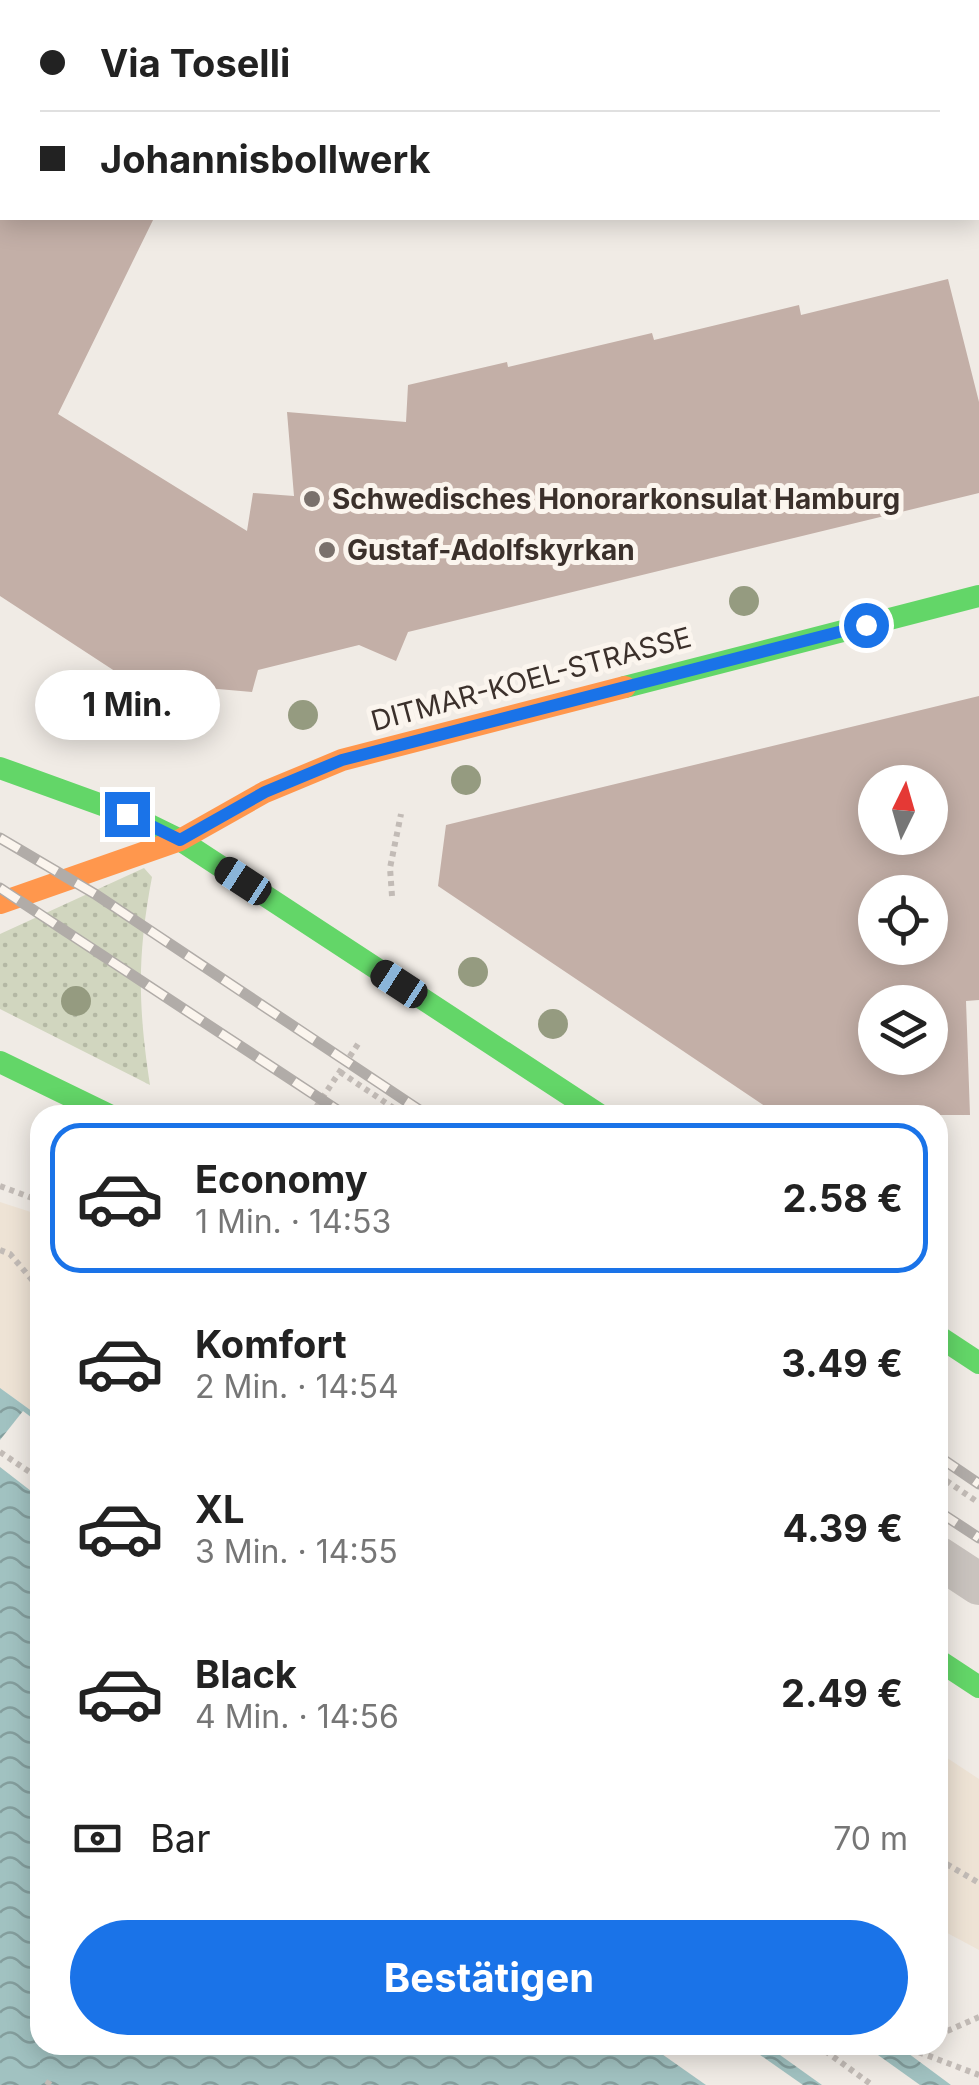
<!DOCTYPE html>
<html lang="de">
<head>
<meta charset="utf-8">
<style>
  :root { --surface:#fff; --page:#f2f2f2; --text:#222; --muted:#767676; --line:#e0e0e0; --accent:#1a73e8 }
  body { margin:0; font-family:Inter,sans-serif; background:var(--page); color:var(--text); height:100vh; display:flex; flex-direction:column; font-size:38px; white-space:nowrap }
  * { box-sizing:border-box; margin:0 }
  p { font-size:32px; color:var(--muted) }
  .icon { flex:none; width:55px; height:55px; fill:none; stroke:currentColor; stroke-width:2; stroke-linecap:round; stroke-linejoin:round }
  .map { position:relative; flex:1; overflow:hidden }
  .details { position:absolute; left:30px; top:1105px; width:918px; height:950px; display:flex; flex-direction:column; background:var(--surface); border-radius:30px; box-shadow:0 5px 25px #0003 }
  .details>* { flex:none }
  .hud { position:absolute; left:0px; top:0px; width:980px; height:220px; box-shadow:0 5px 25px #0003; display:grid; align-content:center; height:220px; padding:0 40px; background:var(--surface) }
  .needle { width:65px; rotate:5deg }
  .buttons { position:absolute; left:858px; top:765px; display:grid; gap:20px }
  .buttons a { display:grid; place-items:center; width:90px; height:90px; border-radius:50%; background:var(--surface); box-shadow:0 5px 25px #0003; font-size:50px }
  .end { position:absolute; width:45px; height:45px; margin:-22px; border:12px solid #1a73e8; background:#fff; box-shadow:0 0 0 5px #fff }
  .from { border-radius:50% }
  .bubble { position:absolute; height:70px; border-radius:35px; background:var(--surface); box-shadow:0 5px 25px #0003; font-size:32px; font-weight:700; line-height:70px; text-align:center }
  .car { position:absolute; width:30px; height:60px; margin:-30px -15px; border-radius:12px; box-shadow:0 0 8px 2px #0007; background:linear-gradient(#222 24%,#8ab4d8 0 40%,#222 0 76%,#8ab4d8 0 86%,#222 0) }
  .hud b { display:flex; align-items:center; gap:35px; height:95px; font-size:38px }
  .hud b+b { border-top:2px solid var(--line) }
  .hud i { width:25px; height:25px; background:var(--text) }
  ul { padding:18px 0 0; list-style:none }
  li { display:flex; align-items:center; gap:30px; height:150px; margin:0 20px 15px; padding:0 20px; border:5px solid transparent; border-radius:30px }
  li div { flex:1 }
  li b { display:block; font-size:38px }
  li em { font-style:normal; font-weight:700 }
  li.active { border-color:var(--accent) }
  li>.icon { width:90px; height:90px; stroke-width:1.5 }
  .pay { display:flex; align-items:center; gap:25px; height:110px; padding:0 40px; font-size:38px }
  .pay p { margin-inline-start:auto }
  .primary-button { display:flex; gap:20px; margin-top:auto; padding:20px 40px }
  .primary-button a { flex:1; height:115px; border-radius:60px; background:var(--accent); color:#fff; font-size:40px; font-weight:700; line-height:115px; text-align:center }
  .map>svg:first-child { display:block }
</style>
</head>
<body>
<div class="map">
<svg width="979" height="2085" viewBox="0 0 979 2085">
  <defs>
    <pattern id="grass-dots" width="8" height="8" patternUnits="userSpaceOnUse" patternTransform="scale(2.5)"><rect width="8" height="8" fill="#d1d6bf"/><path d="M2 2h.1M6 6h.1" fill="none" stroke="#b4b8a4" stroke-width="1.8" stroke-linecap="round"/></pattern>
    <pattern id="water-waves" width="16" height="10" patternUnits="userSpaceOnUse" patternTransform="scale(2.5)"><rect width="16" height="10" fill="#a1c2c1"/><path d="M0 5q4-4 8 0t8 0" fill="none" stroke="#849e9d"/></pattern>
  </defs>
  <rect width="100%" height="100%" fill="#f0ebe5"/>
  <!-- grass -->
  <path fill="url(#grass-dots)" d="M144 868 152 877C137 956 138 1006 150 1085L0 1009V934Z"/>
  <!-- plaza -->
  <g fill="#eee3d5">
    <path d="M0 1202 40 1215V1417L0 1388Z"/>
    <path d="M938 1752 979 1779V1950L938 1928Z"/>
  </g>
  <!-- water -->
  <path fill="url(#water-waves)" d="M0 1388 40 1417V2045H897L951 2085H0Z"/>
  <!-- pier -->
  <g fill="#f0ebe5">
    <path d="M23 1411 40 1424V1498L0 1467V1440Z"/>
    <path d="M664 2045H746L803 2085H706L659 2052Z"/>
    <path d="M766 2045H864L920 2085H822Z"/>
  </g>
  <!-- building -->
  <g fill="#c3afa7" fill-rule="evenodd">
    <path d="M0 218H154L58 414 247 531 253 493 294 496 287 412 406 422 408 385 507 362 508 367 652 333 654 340 799 305 801 315 948 279 979 402V493L408 632 396 661 359 645 258 670 252 692 195 687 156 698 0 596Z"/>
    <path d="M979 696V1000L966 1001 970 1115H778L438 886 446 825ZM875 782H930V838H875ZM875 892H930V948H875ZM875 1002H930V1058H875Z"/>
  </g>
  <g fill="none" stroke-linecap="round" stroke-linejoin="round">
    <!-- path -->
    <g stroke="#c2bbb6" stroke-width="6" stroke-dasharray="5 5" stroke-linecap="butt">
      <path d="M392 896 390 868 401 814"/>
      <path d="M340 1072 404 1115"/>
      <path d="M311 1115 360 1041"/>
      <path d="M0 1186 40 1201"/>
      <path d="M0 1250 10 1254 40 1289"/>
      <path d="M0 1452 40 1479"/>
      <path d="M938 1475 979 1503"/>
      <path d="M938 1859 979 1883"/>
      <path d="M938 2035 979 2017"/>
      <path d="M817 2045 872 2085"/>
      <path d="M900 2045 979 2075"/>
      <path d="M702 2053 707 2045"/>
      <path d="M47 2085 52 2077"/>
    </g>
    <!-- lane -->
    <path stroke="#c9c3be" stroke-width="42" d="M938 1557 979 1584"/>
    <!-- street -->
    <g stroke="#c9c3be" stroke-width="55">
      <path d="M26 2 28 0"/>
      <path d="M0 47 2 43"/>
    </g>
    <!-- fast -->
    <g stroke="#63d668" stroke-width="22">
      <path d="M625 687 979 596"/>
      <path d="M0 768 127 814 180 840 600 1115"/>
      <path d="M0 1062 109 1115"/>
      <path d="M938 1336 979 1363"/>
      <path d="M938 1660 979 1687"/>
    </g>
    <!-- slow -->
    <path stroke="#ff974d" stroke-width="22" d="M0 903 180 840 265 792 342 760 625 687"/>
    <!-- rail casing -->
    <g stroke="#b1aca8" stroke-width="11">
      <g id="rail">
        <path d="M0 838 95 894 427 1115"/>
        <path d="M0 888 345 1115"/>
        <path d="M938 1456 979 1484"/>
        <path d="M938 1511 979 1538"/>
      </g>
    </g>
    <!-- rail -->
    <use href="#rail" stroke="#fbf5ee" stroke-width="8" stroke-dasharray="22" stroke-linecap="butt"/>
  </g>
  <!-- trees -->
  <g fill="#959b80">
    <circle cx="744" cy="601" r="15"/>
    <circle cx="303" cy="715" r="15"/>
    <circle cx="466" cy="780" r="15"/>
    <circle cx="473" cy="972" r="15"/>
    <circle cx="76" cy="1001" r="15"/>
    <circle cx="553" cy="1024" r="15"/>
  </g>
  <g fill="none" stroke-linecap="round" stroke-linejoin="round">
    <!-- route -->
    <path stroke="#1a73e8" stroke-width="12" d="M127 814 180 840 265 792 342 760 866 625"/>
  </g>
  <!-- markers -->
  <g fill="#7a716c" stroke="#fbf5ee" stroke-width="4">
    <circle cx="312" cy="499" r="10"/>
    <circle cx="327" cy="550" r="10"/>
  </g>
  <g text-anchor="middle" dominant-baseline="central" stroke-width="10" stroke-linejoin="round" paint-order="stroke">
    <!-- poi labels -->
    <g font-size="28" font-weight="bold" fill="#3b302b" stroke="#fbf5ee" text-anchor="start">
      <text x="332" y="499">Schwedisches Honorarkonsulat Hamburg</text>
      <text x="347" y="550">Gustaf-Adolfskyrkan</text>
    </g>
    <!-- street labels -->
    <g font-size="28" fill="#3b302b" stroke="#fbf5ee">
      <text transform="translate(531 679) rotate(-15)">DITMAR-KOEL-STRASSE</text>
    </g>
  </g>
</svg>
<div class="buttons">
<a><svg class="needle" viewBox="-14 -14 28 28"><path d="M0-13l5 13h-10z" fill="#e53935"/><path d="M0 13l5-13h-10z" fill="#767676"/></svg></a>
<a><svg class="icon" aria-label="locate" viewBox="0 0 24 24"><circle cx="12" cy="12" r="6"/><path d="M12 2v4M12 18v4M2 12h4M18 12h4"/></svg></a>
<a><svg class="icon" aria-label="layers" viewBox="0 0 24 24"><path d="M12 4l9 5-9 5-9-5zM3 14l9 5 9-5"/></svg></a>
</div>
<i class="end from" style="left:866px;top:625px"></i>
<i class="end" style="left:127px;top:814px"></i>
<div class="bubble" style="left:35px;top:670px;width:185px">1 Min.</div>
<i class="car" style="left:243px;top:881px;rotate:303deg"></i>
<i class="car" style="left:399px;top:984px;rotate:303deg"></i>
<div class="hud">
<b><i class="from"></i>Via Toselli</b>
<b><i></i>Johannisbollwerk</b>
</div>
<section class="details">
<ul>
<li class="active"><svg class="icon" aria-label="car" viewBox="0 0 24 24"><path d="M5 17H2v-5l4-1 3-4h7l3 4 3 1v5h-3M9 17h6M6 11h13"/><circle cx="7" cy="17" r="2"/><circle cx="17" cy="17" r="2"/></svg><div><b>Economy</b><p>1 Min. · 14:53</p></div><em>2.58 €</em></li>
<li><svg class="icon" aria-label="car" viewBox="0 0 24 24"><path d="M5 17H2v-5l4-1 3-4h7l3 4 3 1v5h-3M9 17h6M6 11h13"/><circle cx="7" cy="17" r="2"/><circle cx="17" cy="17" r="2"/></svg><div><b>Komfort</b><p>2 Min. · 14:54</p></div><em>3.49 €</em></li>
<li><svg class="icon" aria-label="car" viewBox="0 0 24 24"><path d="M5 17H2v-5l4-1 3-4h7l3 4 3 1v5h-3M9 17h6M6 11h13"/><circle cx="7" cy="17" r="2"/><circle cx="17" cy="17" r="2"/></svg><div><b>XL</b><p>3 Min. · 14:55</p></div><em>4.39 €</em></li>
<li><svg class="icon" aria-label="car" viewBox="0 0 24 24"><path d="M5 17H2v-5l4-1 3-4h7l3 4 3 1v5h-3M9 17h6M6 11h13"/><circle cx="7" cy="17" r="2"/><circle cx="17" cy="17" r="2"/></svg><div><b>Black</b><p>4 Min. · 14:56</p></div><em>2.49 €</em></li>
</ul>
<div class="pay"><svg class="icon" aria-label="cash" viewBox="0 0 24 24"><path d="M3 7h18v10H3z"/><circle cx="12" cy="12" r="2"/></svg>Bar<p>70 m</p></div>
<div class="primary-button"><a>Bestätigen</a></div>
</section>
</div>
</body>
</html>
